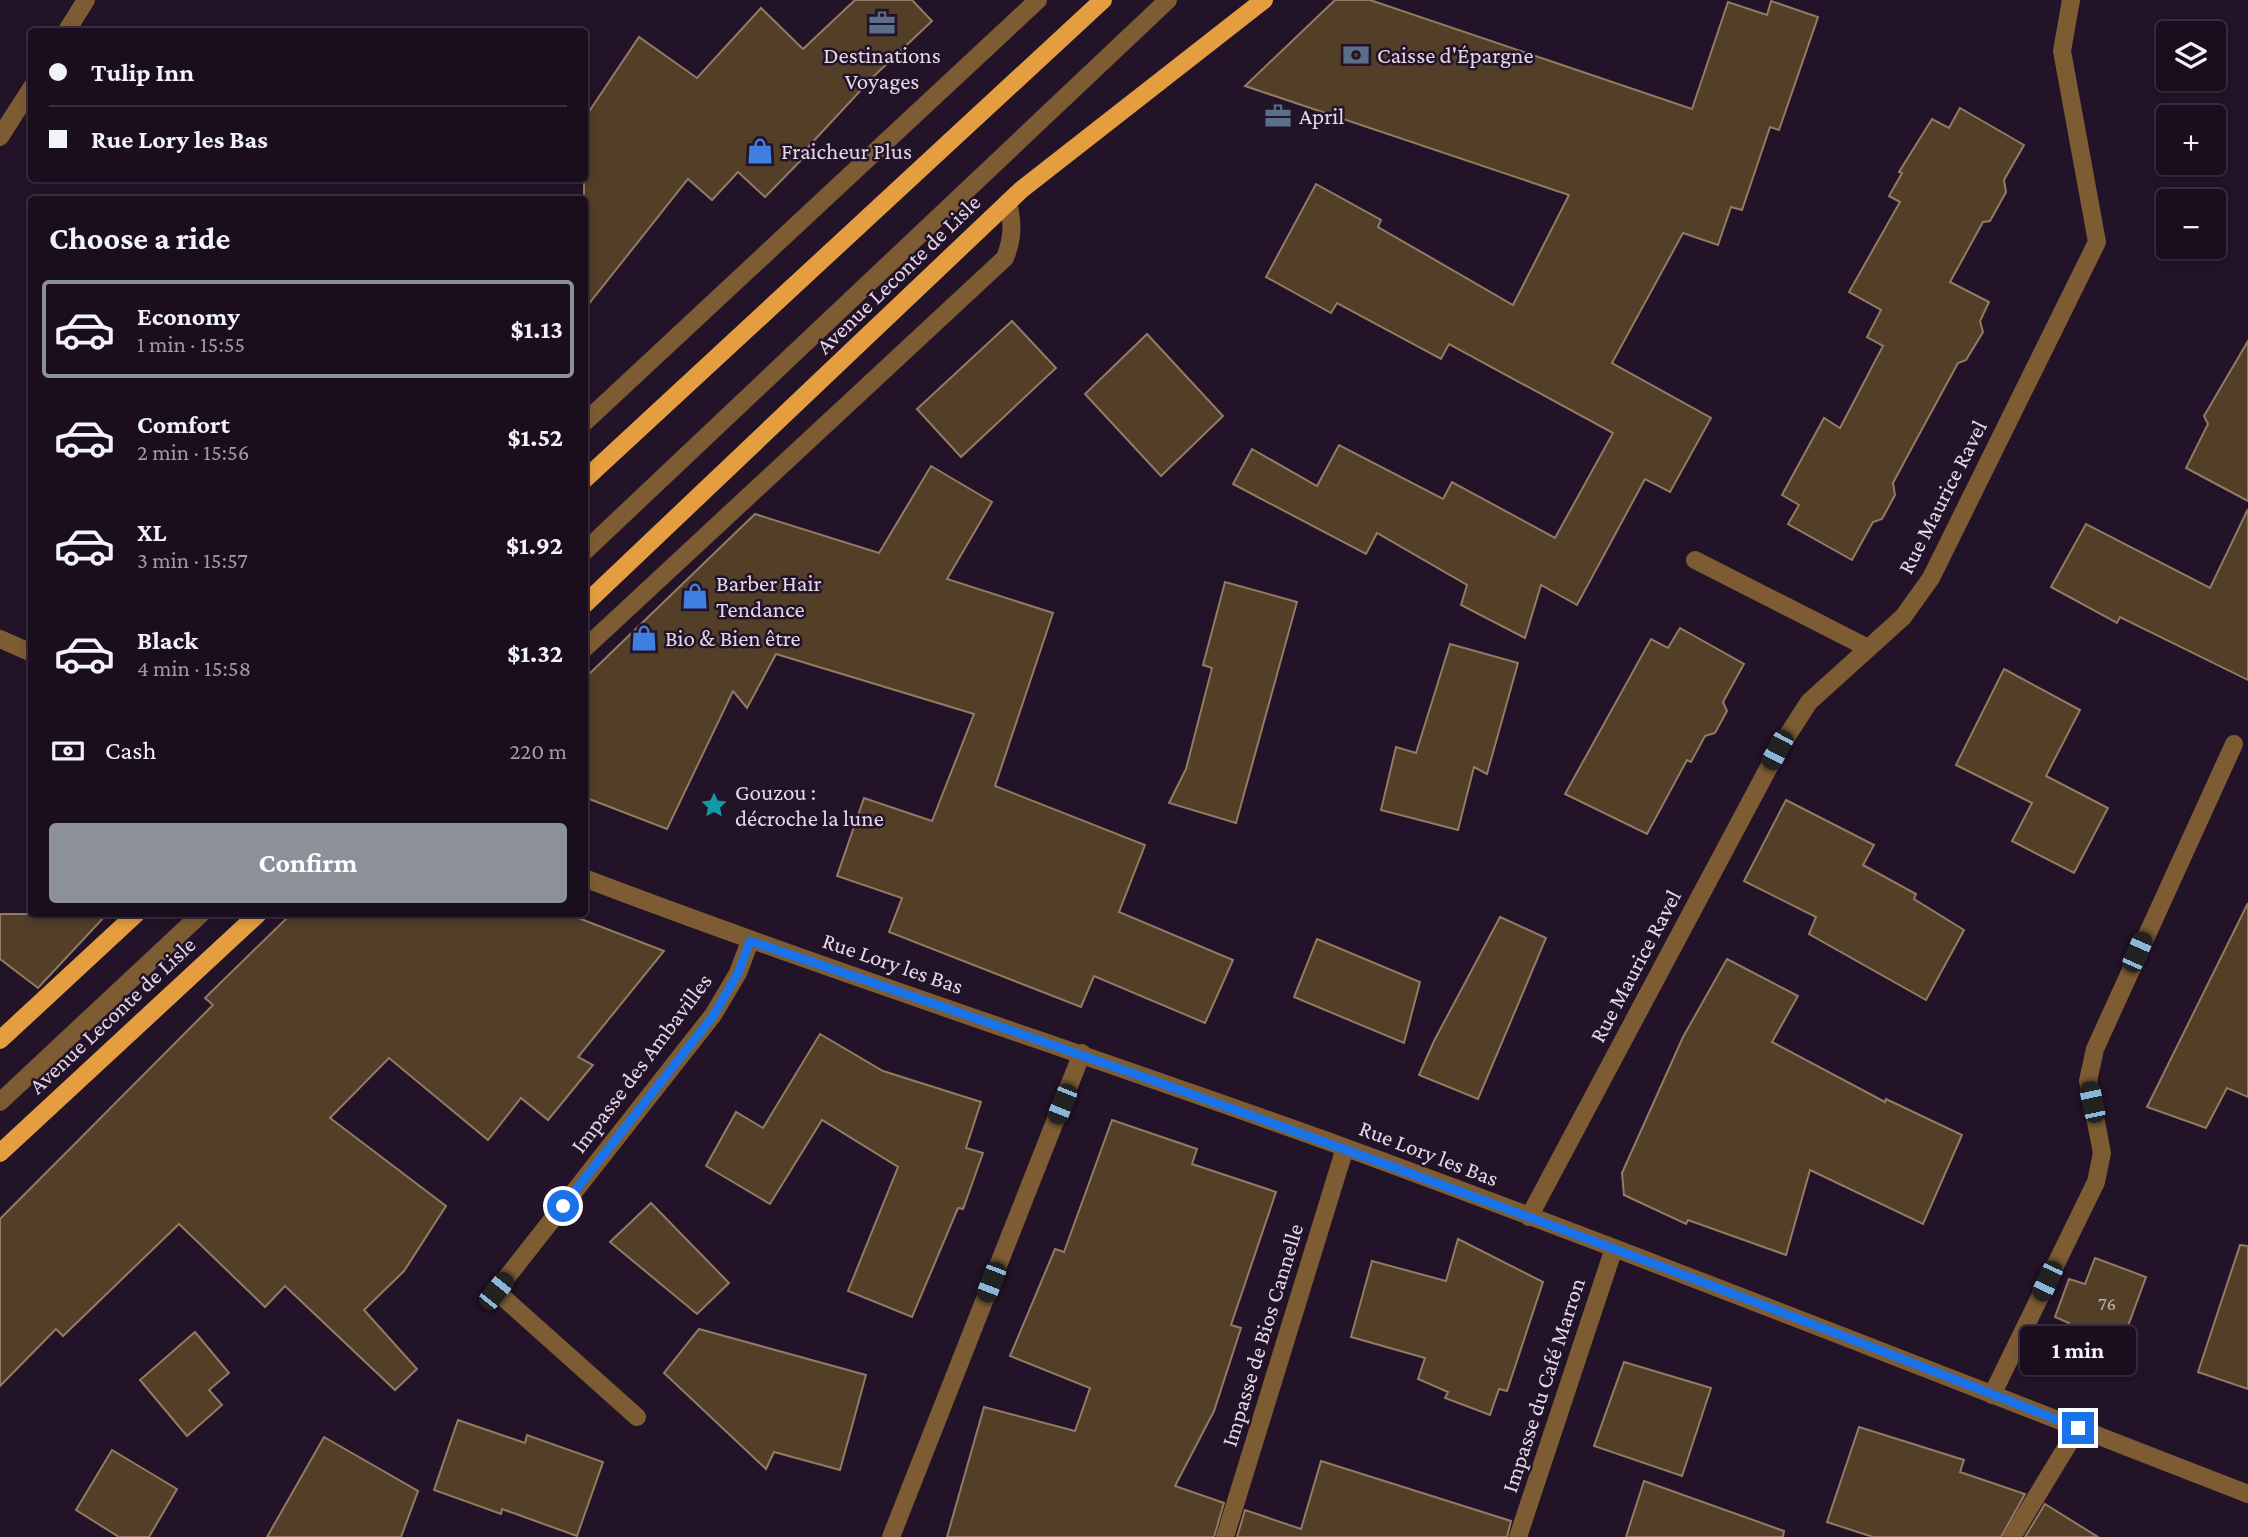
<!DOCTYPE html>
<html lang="en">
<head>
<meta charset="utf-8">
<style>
  :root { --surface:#1a0e1e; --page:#271c2b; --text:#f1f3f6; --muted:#9f9ca4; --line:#382e3c; --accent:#8c9099 }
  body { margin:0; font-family:"Crimson Pro",serif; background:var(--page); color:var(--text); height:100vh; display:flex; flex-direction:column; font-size:26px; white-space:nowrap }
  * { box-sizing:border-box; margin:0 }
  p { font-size:23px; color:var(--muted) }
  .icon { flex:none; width:38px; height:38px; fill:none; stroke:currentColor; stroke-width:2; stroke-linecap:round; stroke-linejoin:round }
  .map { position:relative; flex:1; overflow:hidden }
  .panel { position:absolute; left:28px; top:196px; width:560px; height:721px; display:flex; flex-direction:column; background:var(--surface); border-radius:7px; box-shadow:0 4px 10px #0003,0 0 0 2px var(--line) }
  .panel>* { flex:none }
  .top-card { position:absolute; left:28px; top:28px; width:560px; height:154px; border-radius:7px; box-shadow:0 4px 10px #0003,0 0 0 2px var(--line); display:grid; align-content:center; height:154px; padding:0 21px; background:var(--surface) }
  .buttons { position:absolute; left:2156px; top:21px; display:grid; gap:14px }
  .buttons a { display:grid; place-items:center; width:70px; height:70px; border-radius:7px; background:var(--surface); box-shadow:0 4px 10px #0003,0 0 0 2px var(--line); font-size:35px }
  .end { position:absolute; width:32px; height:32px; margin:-16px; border:9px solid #1a73e8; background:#fff; box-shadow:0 0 0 4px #fff }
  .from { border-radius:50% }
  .bubble { position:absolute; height:49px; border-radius:7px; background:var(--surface); box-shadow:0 4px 10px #0003,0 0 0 2px var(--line); font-size:23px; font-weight:700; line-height:49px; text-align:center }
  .car { position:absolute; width:21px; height:42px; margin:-21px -10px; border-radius:9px; box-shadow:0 0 5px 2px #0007; background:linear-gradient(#222 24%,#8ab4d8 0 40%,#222 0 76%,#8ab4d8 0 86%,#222 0) }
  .top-card b { display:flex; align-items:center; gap:24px; height:66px; font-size:26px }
  .top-card b+b { border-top:2px solid var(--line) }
  .top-card i { width:18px; height:18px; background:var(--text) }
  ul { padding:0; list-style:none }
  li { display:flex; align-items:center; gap:21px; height:98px; margin:0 14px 10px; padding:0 7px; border:4px solid transparent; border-radius:7px }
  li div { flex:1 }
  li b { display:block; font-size:26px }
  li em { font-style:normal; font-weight:700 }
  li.selected { border-color:var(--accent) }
  li>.icon { width:63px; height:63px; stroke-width:1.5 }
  h2 { padding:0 21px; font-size:32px; line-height:84px }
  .pay { display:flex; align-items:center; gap:18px; height:77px; padding:0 21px; font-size:26px }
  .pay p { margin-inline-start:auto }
  .cta { display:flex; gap:14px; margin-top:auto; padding:14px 21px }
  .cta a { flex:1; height:80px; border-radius:7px; background:var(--accent); color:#fff; font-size:28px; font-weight:700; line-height:80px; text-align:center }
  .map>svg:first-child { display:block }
</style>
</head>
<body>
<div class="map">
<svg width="2248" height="1537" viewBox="0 0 2248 1537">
  <rect width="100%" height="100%" fill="#231328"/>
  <!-- building -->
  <g fill="#533e28" stroke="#927b63" stroke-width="2">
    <path d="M855 0H912L932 21 874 76 808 147 811 150 765 197 738 172 712 200 688 179 584 310V119L639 37 697 78 761 8 803 49Z"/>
    <path d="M1335 0H1370L1692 109 1728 2 1767 15 1771 1 1818 17 1779 130 1770 127 1742 210 1731 207 1718 245 1683 233 1612 363 1711 418 1670 492 1645 479 1577 605 1541 585 1525 638 1461 605 1467 585 1377 533 1366 554 1233 484 1252 449 1317 486 1339 445 1443 499 1452 482 1555 538 1613 433 1449 344 1441 359 1337 303 1331 313 1266 277 1316 184 1381 220 1378 227 1513 305 1569 195 1245 86Z"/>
    <path d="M1960 108 2024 145 2004 180 2006 192 1990 221 1983 222 1950 282 1989 302 1980 321 1983 332 1966 360 1958 363 1915 442 1893 483 1895 495 1882 519 1873 522 1852 560 1788 524 1799 505 1782 495 1824 418 1840 428 1883 346 1867 337 1881 310 1849 292 1900 202 1889 196 1902 173 1899 172 1932 119 1949 128Z"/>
    <path d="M1012 321 1056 368 961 457 917 409Z"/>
    <path d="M1147 334 1223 416 1161 476 1085 394Z"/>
    <path d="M2248 341V501L2186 468 2208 424 2204 416Z"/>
    <path d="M931 466 992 502 947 579 1053 613 995 786 1145 845 1119 912 1233 960 1205 1023 1094 976 1081 1007 889 932 902 898 837 876 864 798 932 821 974 714 776 654 747 708 733 691 667 829 584 797V679L755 514 879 553Z"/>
    <path d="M2248 509V680L2120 617 2117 623 2051 587 2086 524 2210 588Z"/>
    <path d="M1225 582 1297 602 1236 823 1169 803 1186 769 1212 668 1203 665Z"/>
    <path d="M1680 628 1744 664 1723 702 1727 711 1715 733 1705 736 1691 762 1687 760 1647 834 1565 794 1651 639 1668 648Z"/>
    <path d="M1450 644 1518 663 1487 774 1474 767 1458 830 1381 810 1396 747 1416 753Z"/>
    <path d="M2004 669 2080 710 2046 776 2108 808 2074 873 2012 841 2032 803 1956 765Z"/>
    <path d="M1786 800 1874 845 1863 865 1916 894 1914 899 1964 930 1926 1000 1809 934 1816 917 1744 881Z"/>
    <path d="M2248 903V1097L2227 1088 2206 1128 2147 1107Z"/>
    <path d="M0 914H107L38 988 0 959Z"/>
    <path d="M291 914H568L664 951 578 1057 593 1065 548 1120 521 1098 488 1140 389 1058 330 1118 446 1206 404 1271 364 1310 417 1369 395 1390 285 1286 265 1307 179 1224 63 1336 56 1329 0 1386V1219L213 1005 205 998Z"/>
    <path d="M1500 917 1546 938 1478 1099 1419 1075 1434 1041Z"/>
    <path d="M1317 939 1420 982 1404 1043 1294 997Z"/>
    <path d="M1727 959 1798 996 1772 1042 1885 1102 1886 1099 1962 1135 1923 1224 1810 1170 1786 1255 1688 1220 1686 1224 1624 1195 1622 1173 1683 1037Z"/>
    <path d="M820 1034 883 1071 981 1102 966 1148 983 1153 963 1209 958 1208 912 1317 848 1291 898 1167 822 1120 770 1204 706 1166 736 1112 763 1128Z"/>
    <path d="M1112 1120 1197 1149 1192 1164 1276 1192 1231 1325 1241 1328 1214 1411 1175 1486 1224 1503 1214 1537H947L984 1407 1075 1431 1090 1388 1010 1356 1055 1249 1064 1252Z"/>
    <path d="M651 1203 729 1283 697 1314 610 1242Z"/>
    <path d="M1458 1239 1543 1282 1507 1391 1499 1389 1490 1415 1445 1398 1448 1392 1418 1379 1425 1358 1351 1337 1372 1261 1446 1281Z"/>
    <path d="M2240 1245 2248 1246V1389L2198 1372Z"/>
    <path d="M2095 1258 2146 1277 2114 1364 2061 1345 2069 1323 2055 1317 2069 1279 2085 1284Z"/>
    <path d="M699 1329 866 1375 840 1470 774 1452 766 1469 664 1373Z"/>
    <path d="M195 1332 229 1373 209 1390 222 1405 187 1436 140 1380Z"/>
    <path d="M1624 1362 1711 1388 1682 1476 1594 1446Z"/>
    <path d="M458 1420 525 1443 527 1435 603 1462 577 1536 502 1509 501 1514 434 1490Z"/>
    <path d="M1859 1427 1964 1460 1960 1472 2025 1494 2001 1537H1873L1827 1522Z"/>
    <path d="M324 1437 418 1491 401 1537H267Z"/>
    <path d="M112 1450 177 1489 149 1537H119L76 1510Z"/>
    <path d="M1321 1461 1511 1521 1507 1537H1237L1245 1510 1301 1529Z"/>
    <path d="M1644 1481 1784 1531 1783 1537H1626Z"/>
    <path d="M2045 1504 2098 1537H2025Z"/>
  </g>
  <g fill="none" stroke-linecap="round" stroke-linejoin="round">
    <!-- minor -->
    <g stroke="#7e5c33" stroke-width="18">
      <path d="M66 32 86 0"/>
      <path d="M0 137 32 87"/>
      <path d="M584 423 1038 0"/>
      <path d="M584 552 1168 0"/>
      <path d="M1695 560 1868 648"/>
      <path d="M0 639 32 653"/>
      <path d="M584 649 1005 258C1013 238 1013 224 1008 202"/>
      <path d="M584 878C834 973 1089 1055 1341 1146 1645 1257 1946 1377 2248 1494"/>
      <path d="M0 1102 201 914"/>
      <path d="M1529 1217 1778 750 1809 702 1903 617 1931 578 2097 242 2062 51 2071 0"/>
      <path d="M1992 1395 2096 1182 2102 1153 2088 1081 2095 1049 2234 744"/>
      <path d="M637 1417 496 1291 713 1015 738 973 750 941"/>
      <path d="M891 1537 1082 1053"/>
      <path d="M1225 1537 1345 1148"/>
      <path d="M1518 1537 1614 1248"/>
      <path d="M2012 1537 2078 1428"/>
    </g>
    <!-- major -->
    <g stroke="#e49e40" stroke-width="18">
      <path d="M584 480 1103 0"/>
      <path d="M584 605 1021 190 1264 0"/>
      <path d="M0 1040 136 914"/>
      <path d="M0 1153 258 914"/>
    </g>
  </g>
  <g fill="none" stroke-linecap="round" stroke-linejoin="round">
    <!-- route -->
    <path stroke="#1a73e8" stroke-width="9" d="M563 1206 713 1016 738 973 750 941C1197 1092 1640 1254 2078 1428"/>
  </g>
  <!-- icons -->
  <defs>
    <g id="office-bare" transform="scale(2.1)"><path d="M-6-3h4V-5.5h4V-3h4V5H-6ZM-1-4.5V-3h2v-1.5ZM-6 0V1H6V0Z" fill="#5c6f8a" stroke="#231328" stroke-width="2.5" paint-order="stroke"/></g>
    <g id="bank-bare" transform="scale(2.1)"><path d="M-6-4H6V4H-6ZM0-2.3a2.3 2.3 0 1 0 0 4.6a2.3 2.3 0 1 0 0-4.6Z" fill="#5c6f8a" stroke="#231328" stroke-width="2.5" paint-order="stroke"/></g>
    <g id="shop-bare" transform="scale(2.1)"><path d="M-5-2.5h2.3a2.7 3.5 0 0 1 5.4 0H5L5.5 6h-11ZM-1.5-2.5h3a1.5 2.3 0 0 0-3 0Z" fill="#3f7fe0" stroke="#231328" stroke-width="2.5" paint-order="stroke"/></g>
    <g id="sight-bare" transform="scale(2.1)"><path d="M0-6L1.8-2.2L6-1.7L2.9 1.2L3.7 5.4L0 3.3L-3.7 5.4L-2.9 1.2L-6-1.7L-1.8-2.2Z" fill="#0f9aa8" stroke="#231328" stroke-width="2.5" paint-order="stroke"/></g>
  </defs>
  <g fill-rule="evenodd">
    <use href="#office-bare" x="882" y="23"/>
    <use href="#bank-bare" x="1356" y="55"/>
    <use href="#office-bare" x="1278" y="116"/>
    <use href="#shop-bare" x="760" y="151"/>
    <use href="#shop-bare" x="695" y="596"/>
    <use href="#shop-bare" x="644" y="638"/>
    <use href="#sight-bare" x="714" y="805"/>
  </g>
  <g text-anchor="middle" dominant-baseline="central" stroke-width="5" stroke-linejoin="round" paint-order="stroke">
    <!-- number labels -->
    <g font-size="19" fill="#bfb2b7">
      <text x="2107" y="1303">76</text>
    </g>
    <!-- poi labels -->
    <g font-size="23" fill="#e3d8e7" stroke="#231328" text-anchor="start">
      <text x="882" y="55" text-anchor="middle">Destinations<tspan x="882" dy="26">Voyages</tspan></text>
      <text x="1377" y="55">Caisse d'Épargne</text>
      <text x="1299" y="116">April</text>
      <text x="781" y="151">Fraicheur Plus</text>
      <text x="716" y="583">Barber Hair<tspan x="716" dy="26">Tendance</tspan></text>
      <text x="665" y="638">Bio &amp; Bien être</text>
      <text x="735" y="792">Gouzou :<tspan x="735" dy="26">décroche la lune</tspan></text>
    </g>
    <!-- street labels -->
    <g font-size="23" fill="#e3d8e7" stroke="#231328">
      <text transform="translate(898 274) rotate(-44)">Avenue Leconte de Lisle</text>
      <text transform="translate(1942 497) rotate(-63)">Rue Maurice Ravel</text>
      <text transform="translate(893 963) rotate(19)">Rue Lory les Bas</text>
      <text transform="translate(1635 966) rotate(-62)">Rue Maurice Ravel</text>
      <text transform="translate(112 1015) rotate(-43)">Avenue Leconte de Lisle</text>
      <text transform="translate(641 1063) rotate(-53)">Impasse des Ambavilles</text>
      <text transform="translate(1429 1153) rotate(21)">Rue Lory les Bas</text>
      <text transform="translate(1262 1335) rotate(-73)">Impasse de Bios Cannelle</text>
      <text transform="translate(1543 1385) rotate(-72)">Impasse du Café Marron</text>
    </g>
  </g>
</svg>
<div class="buttons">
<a><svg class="icon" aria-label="layers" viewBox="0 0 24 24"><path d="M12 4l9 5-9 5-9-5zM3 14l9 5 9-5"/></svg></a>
<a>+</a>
<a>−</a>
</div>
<i class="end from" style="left:563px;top:1206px"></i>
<i class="end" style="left:2078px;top:1428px"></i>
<div class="bubble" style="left:2020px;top:1326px;width:116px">1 min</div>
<i class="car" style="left:1777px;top:750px;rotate:208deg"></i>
<i class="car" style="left:2137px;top:952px;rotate:24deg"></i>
<i class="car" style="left:2092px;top:1102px;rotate:348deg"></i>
<i class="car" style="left:1062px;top:1104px;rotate:202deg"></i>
<i class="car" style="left:2047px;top:1281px;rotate:205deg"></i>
<i class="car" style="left:991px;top:1282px;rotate:201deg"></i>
<i class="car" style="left:496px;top:1291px;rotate:39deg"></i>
<div class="top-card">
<b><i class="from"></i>Tulip Inn</b>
<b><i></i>Rue Lory les Bas</b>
</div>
<section class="panel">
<h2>Choose a ride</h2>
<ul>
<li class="selected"><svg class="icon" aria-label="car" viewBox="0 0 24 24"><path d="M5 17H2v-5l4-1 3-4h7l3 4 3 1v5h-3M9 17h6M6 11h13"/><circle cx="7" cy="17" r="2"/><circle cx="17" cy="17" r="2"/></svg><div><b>Economy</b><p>1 min · 15:55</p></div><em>$1.13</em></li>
<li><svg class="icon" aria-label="car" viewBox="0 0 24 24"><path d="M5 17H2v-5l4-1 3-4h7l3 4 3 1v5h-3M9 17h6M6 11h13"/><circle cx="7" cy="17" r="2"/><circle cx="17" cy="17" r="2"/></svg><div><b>Comfort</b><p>2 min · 15:56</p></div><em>$1.52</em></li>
<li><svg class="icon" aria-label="car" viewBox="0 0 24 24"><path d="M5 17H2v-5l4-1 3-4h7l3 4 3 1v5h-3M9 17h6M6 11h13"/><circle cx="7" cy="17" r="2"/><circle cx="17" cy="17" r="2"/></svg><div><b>XL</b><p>3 min · 15:57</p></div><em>$1.92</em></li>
<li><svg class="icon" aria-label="car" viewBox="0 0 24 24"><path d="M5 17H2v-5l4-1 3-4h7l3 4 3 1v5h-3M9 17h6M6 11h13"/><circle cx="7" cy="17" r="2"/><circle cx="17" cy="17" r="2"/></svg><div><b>Black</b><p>4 min · 15:58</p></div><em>$1.32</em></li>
</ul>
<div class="pay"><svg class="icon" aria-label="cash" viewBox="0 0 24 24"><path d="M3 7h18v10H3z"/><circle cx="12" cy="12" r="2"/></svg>Cash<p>220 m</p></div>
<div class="cta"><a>Confirm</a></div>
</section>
</div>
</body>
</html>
